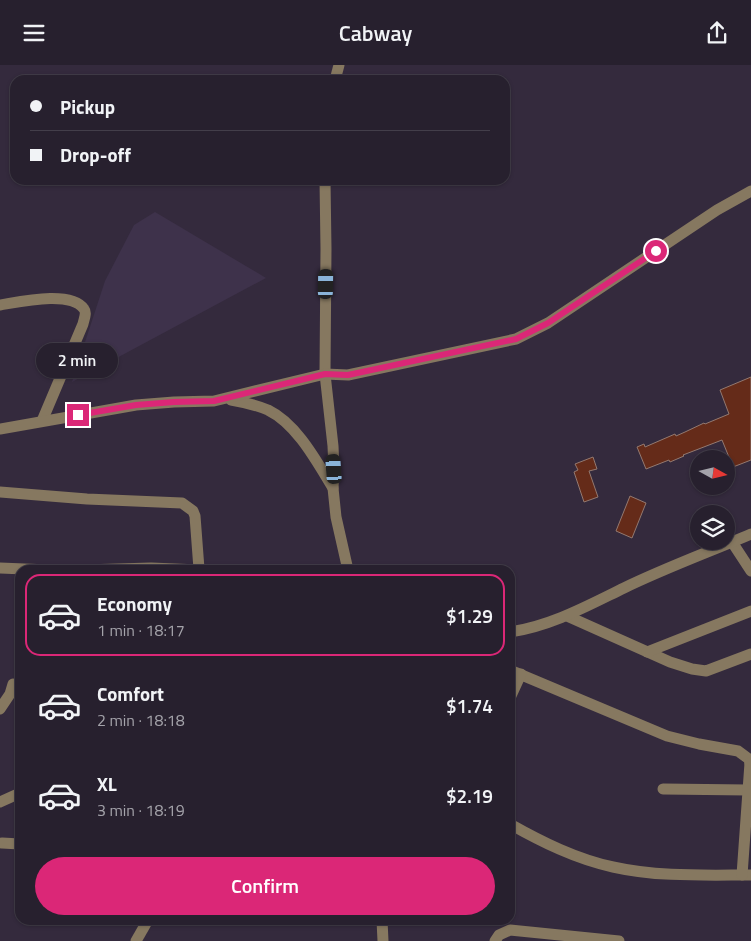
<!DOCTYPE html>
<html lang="en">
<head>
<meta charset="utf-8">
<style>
  :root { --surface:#27202e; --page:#332d3a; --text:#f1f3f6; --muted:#a4a3aa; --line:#433e4a; --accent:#db2777 }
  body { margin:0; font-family:"Titillium Web",sans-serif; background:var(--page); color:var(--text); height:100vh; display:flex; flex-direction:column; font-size:19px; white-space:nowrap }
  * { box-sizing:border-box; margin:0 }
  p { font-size:16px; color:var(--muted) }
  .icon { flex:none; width:28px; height:28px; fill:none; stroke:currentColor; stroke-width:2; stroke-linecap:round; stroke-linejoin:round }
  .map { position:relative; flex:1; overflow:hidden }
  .drawer { position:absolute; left:15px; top:500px; width:500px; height:360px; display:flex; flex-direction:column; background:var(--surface); border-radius:15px; box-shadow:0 1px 4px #0004,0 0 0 1px var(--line) }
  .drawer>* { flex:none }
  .banner { position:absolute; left:10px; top:10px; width:500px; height:110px; border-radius:15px; box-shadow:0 1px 4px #0004,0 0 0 1px var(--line); display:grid; align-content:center; height:110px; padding:0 20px; background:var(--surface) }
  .needle { width:32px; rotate:98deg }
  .fabs { position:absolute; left:690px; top:385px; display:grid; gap:10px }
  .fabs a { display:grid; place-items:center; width:45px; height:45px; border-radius:50%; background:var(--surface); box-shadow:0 1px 4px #0004,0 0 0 1px var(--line); font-size:25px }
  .end { position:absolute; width:22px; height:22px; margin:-11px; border:6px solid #db2777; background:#fff; box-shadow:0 0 0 2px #fff }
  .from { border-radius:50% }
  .bubble { position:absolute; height:35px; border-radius:18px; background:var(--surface); box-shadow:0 1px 4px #0004,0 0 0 1px var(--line); font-size:16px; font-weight:600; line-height:35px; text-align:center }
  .car { position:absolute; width:15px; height:30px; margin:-15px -8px; border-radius:6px; box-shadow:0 0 4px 1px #0007; background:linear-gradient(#222 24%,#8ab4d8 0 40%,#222 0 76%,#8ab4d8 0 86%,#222 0) }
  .banner b { display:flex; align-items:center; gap:18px; height:48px; font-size:19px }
  .banner b+b { border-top:1px solid var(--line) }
  .banner i { width:12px; height:12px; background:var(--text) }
  ul { padding:9px 0 0; list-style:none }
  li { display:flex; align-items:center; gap:15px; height:82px; margin:0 10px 8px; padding:0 10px; border:2px solid transparent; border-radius:15px }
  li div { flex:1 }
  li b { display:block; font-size:19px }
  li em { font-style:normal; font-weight:600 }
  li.active { border-color:var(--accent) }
  li>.icon { width:45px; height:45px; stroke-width:1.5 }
  .primary-button { display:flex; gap:10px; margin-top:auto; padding:10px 20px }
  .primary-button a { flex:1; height:58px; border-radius:30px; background:var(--accent); color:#fff; font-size:20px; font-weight:600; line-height:58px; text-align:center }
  header { display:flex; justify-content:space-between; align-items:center; height:65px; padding:0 20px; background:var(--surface); font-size:22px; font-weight:600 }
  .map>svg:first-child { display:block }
</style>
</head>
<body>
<header><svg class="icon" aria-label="menu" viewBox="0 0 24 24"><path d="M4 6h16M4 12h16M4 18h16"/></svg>Cabway<svg class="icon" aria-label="share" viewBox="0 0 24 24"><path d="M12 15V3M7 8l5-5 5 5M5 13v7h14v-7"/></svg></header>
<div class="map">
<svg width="751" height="876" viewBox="0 0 751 876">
  <rect width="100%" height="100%" fill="#342a3d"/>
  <!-- built -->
  <path fill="#3e324b" d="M155 147 266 213 72 317 105 216 134 160Z"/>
  <!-- building -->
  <g fill="#652b19" stroke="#937970">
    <path d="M751 312V395L733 402 722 375 683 390 684 391 670 397 669 395 646 404 637 382 644 379 645 382 675 369 676 371 685 367 704 358 705 359 729 349 720 325Z"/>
    <path d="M593 392 597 404 589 406 598 432 584 437 574 407 578 405 575 399Z"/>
    <path d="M630 431 646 438 632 473 616 466Z"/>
  </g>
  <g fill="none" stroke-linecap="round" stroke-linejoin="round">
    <!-- minor -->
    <g stroke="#867860" stroke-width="11">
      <path d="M335 15 339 0"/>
      <path d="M325 115 326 184 325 309 333 381 334 404 333 423 336 452 348 505"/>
      <path d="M0 240C19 237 71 225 84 244 87 248 84 254 83 259L42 356"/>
      <path d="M231 335C243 337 256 340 268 345 297 359 317 397 333 423"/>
      <path d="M0 364 136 340 174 337 214 336 325 309 348 310 516 274 548 258 717 145 751 126"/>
      <path d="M0 427 87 434 182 438 193 446 195 451 199 504"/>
      <path d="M732 477 751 506"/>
      <path d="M0 503 49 505"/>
      <path d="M84 505 151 503 199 505"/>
      <path d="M567 551 670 597 692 604 706 606 751 589"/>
      <path d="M510 567C551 561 587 541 624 523 665 503 709 487 751 469"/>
      <path d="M647 587 751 546"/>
      <path d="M510 605 667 671 699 679 738 686 749 694 751 702"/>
      <path d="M510 633 521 609"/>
      <path d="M0 644 10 629 13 619"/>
      <path d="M663 724 748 725"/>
      <path d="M0 737 20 728"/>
      <path d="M510 759C542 777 576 794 613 802 657 812 705 810 751 810"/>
      <path d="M2 778 20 779"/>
      <path d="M742 810 750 698"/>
      <path d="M382 855 383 876"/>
      <path d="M136 876 148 855"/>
      <path d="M495 876 499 870 510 865 619 876"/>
    </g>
  </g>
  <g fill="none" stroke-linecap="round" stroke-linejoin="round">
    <!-- route -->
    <path stroke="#db2777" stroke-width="6" d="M78 350 136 340 174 337 214 336 325 309 348 310 516 274 548 258 656 186"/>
  </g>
</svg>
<div class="fabs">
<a><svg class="needle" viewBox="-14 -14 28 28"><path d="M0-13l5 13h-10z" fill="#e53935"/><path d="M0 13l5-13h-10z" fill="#a4a3aa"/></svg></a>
<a><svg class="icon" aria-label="layers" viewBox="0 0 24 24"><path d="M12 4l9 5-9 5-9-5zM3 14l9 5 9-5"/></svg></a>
</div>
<i class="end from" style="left:656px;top:186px"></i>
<i class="end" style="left:78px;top:350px"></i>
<div class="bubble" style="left:36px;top:278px;width:82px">2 min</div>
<i class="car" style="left:326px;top:219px;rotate:1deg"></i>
<i class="car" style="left:334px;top:404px;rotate:356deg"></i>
<div class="banner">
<b><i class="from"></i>Pickup</b>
<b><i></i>Drop-off</b>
</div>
<section class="drawer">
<ul>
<li class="active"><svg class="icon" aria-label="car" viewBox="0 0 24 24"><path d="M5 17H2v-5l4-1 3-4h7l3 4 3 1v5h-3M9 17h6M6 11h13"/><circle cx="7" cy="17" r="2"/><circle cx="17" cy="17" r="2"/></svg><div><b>Economy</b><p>1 min · 18:17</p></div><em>$1.29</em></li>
<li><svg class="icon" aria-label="car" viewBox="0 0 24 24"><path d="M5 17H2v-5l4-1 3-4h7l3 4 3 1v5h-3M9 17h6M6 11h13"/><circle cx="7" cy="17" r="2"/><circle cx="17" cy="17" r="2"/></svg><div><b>Comfort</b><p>2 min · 18:18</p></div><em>$1.74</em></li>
<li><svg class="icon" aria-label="car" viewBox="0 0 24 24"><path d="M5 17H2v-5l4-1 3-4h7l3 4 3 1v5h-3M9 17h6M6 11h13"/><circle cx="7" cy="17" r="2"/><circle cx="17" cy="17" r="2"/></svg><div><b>XL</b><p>3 min · 18:19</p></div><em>$2.19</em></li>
</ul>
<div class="primary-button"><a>Confirm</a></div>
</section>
</div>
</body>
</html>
